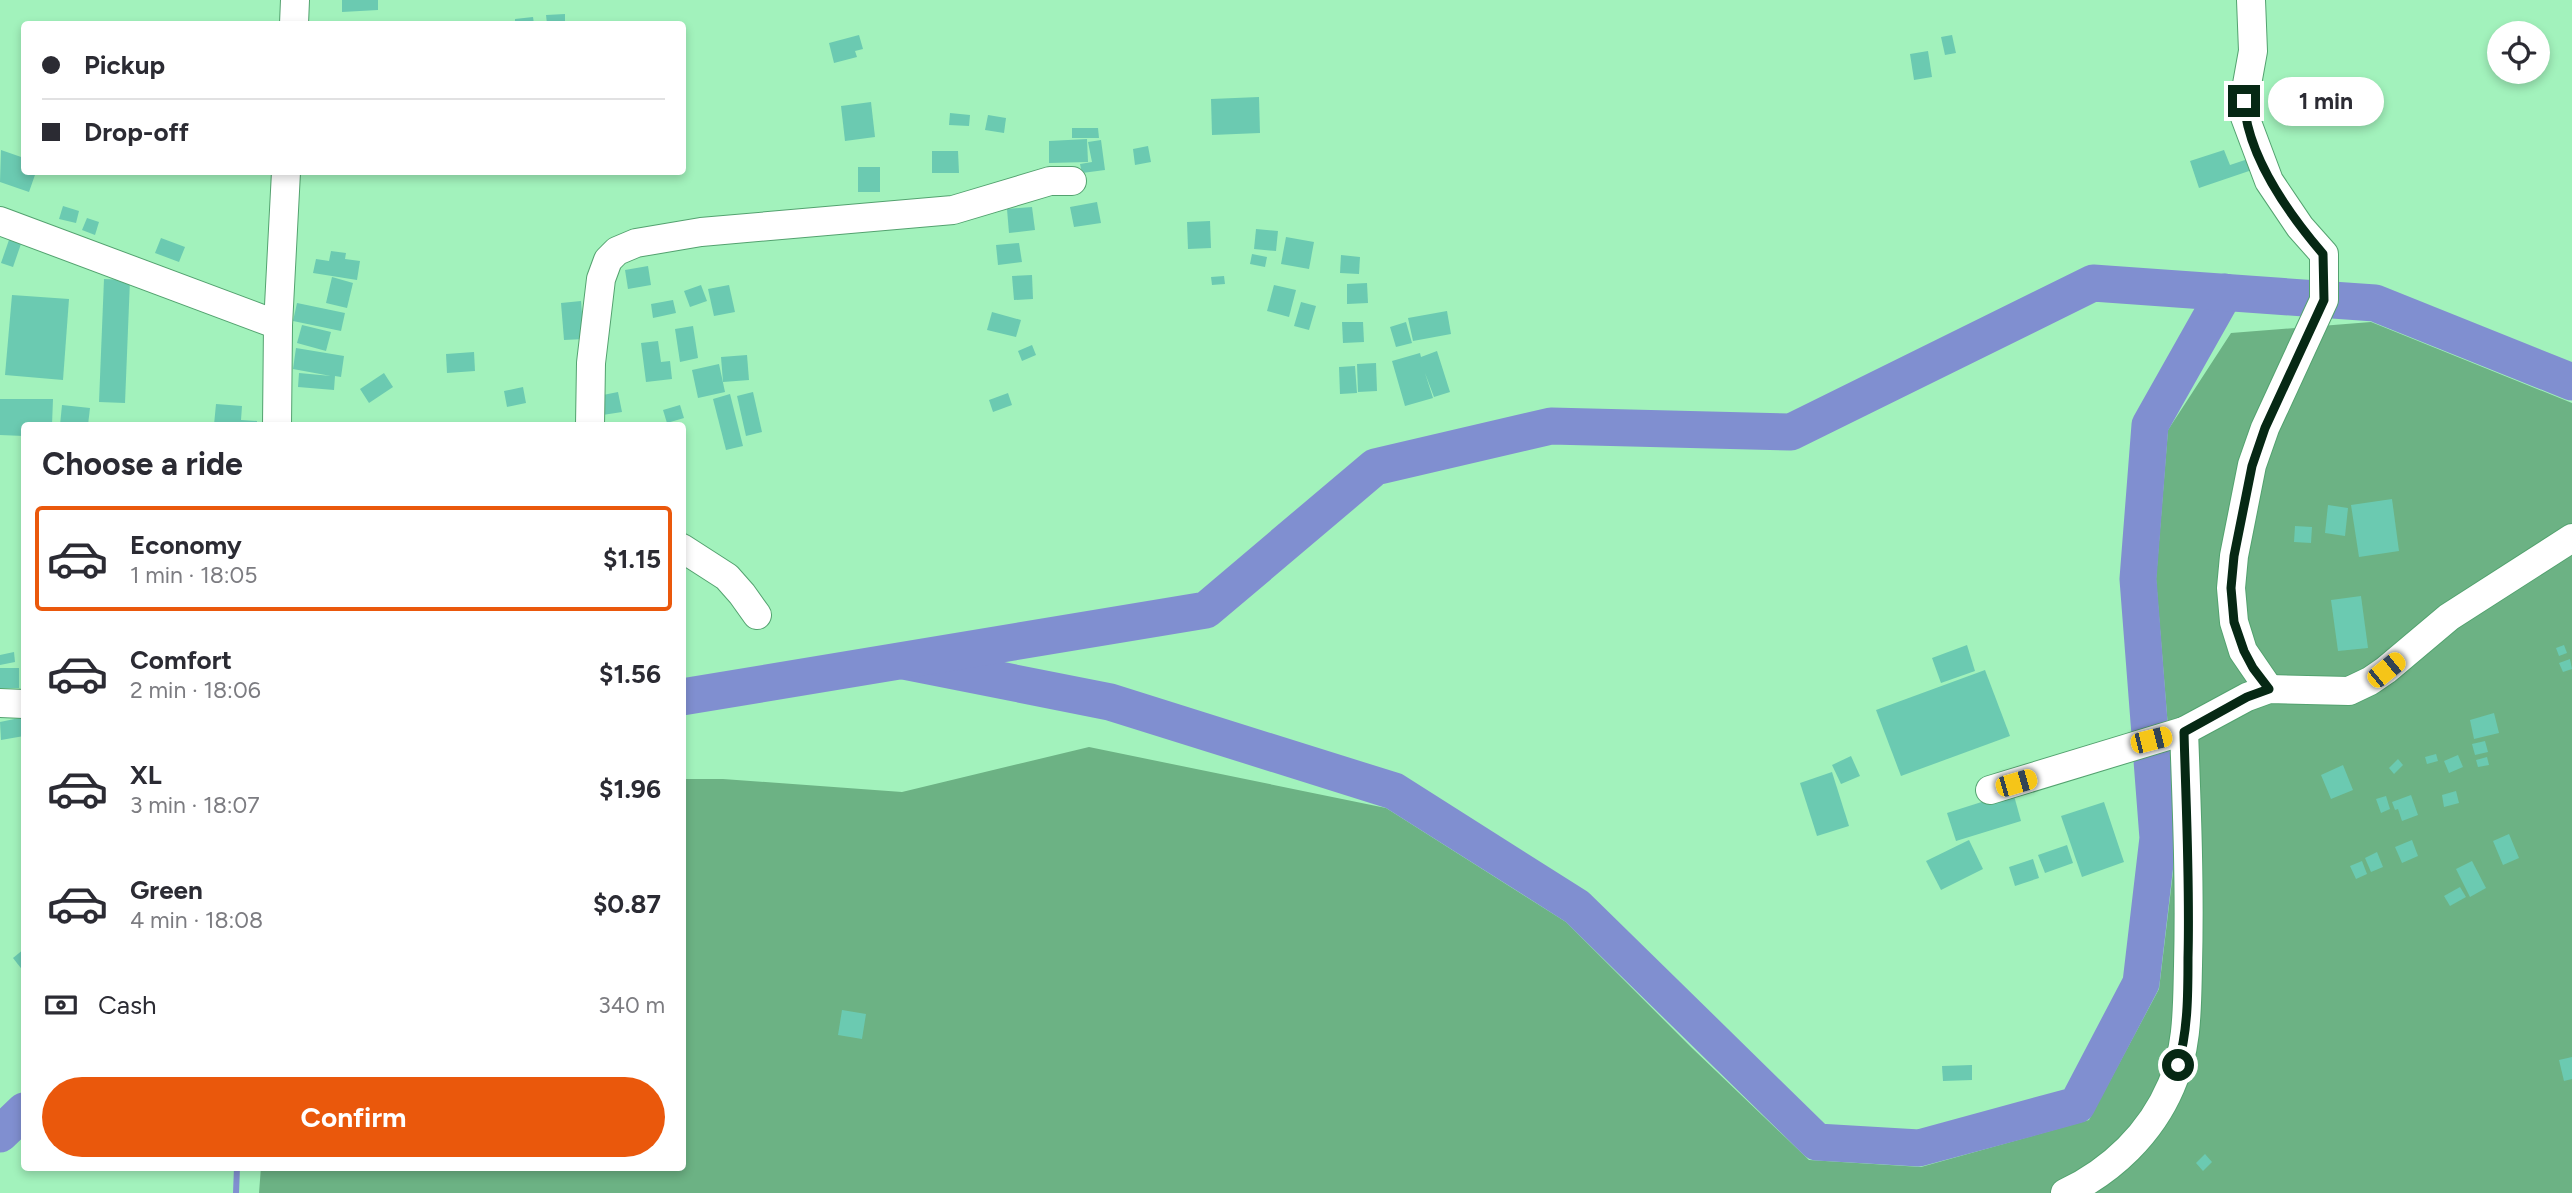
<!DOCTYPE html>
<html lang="en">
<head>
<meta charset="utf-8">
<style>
  :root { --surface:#fff; --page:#f7f7f7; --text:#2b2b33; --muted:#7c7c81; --line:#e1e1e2; --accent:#ea580c }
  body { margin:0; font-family:Figtree,sans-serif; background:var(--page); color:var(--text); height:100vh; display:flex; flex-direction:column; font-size:26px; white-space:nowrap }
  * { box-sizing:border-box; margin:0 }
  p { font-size:23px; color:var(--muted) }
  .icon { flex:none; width:38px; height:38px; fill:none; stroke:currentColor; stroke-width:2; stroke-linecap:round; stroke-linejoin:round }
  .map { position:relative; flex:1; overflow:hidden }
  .sheet { position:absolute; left:21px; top:422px; width:665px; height:749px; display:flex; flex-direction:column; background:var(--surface); border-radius:7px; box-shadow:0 4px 10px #0003 }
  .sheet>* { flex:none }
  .banner { position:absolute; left:21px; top:21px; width:665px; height:154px; border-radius:7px; box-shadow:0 4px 10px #0003; display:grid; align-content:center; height:154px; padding:0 21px; background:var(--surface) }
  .controls { position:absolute; left:2487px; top:21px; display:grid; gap:14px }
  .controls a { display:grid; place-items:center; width:63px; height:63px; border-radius:50%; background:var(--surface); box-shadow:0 4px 10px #0003; font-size:35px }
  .end { position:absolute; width:32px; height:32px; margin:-16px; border:9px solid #062814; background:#fff; box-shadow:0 0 0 4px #fff }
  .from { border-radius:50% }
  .bubble { position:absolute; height:49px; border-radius:24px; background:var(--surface); box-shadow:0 4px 10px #0003; font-size:23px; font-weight:700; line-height:49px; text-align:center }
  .car { position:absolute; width:21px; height:42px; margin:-21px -10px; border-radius:9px; box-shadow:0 0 5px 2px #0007; background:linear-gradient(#f5c518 24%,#345 0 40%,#f5c518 0 76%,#345 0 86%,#f5c518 0) }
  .banner b { display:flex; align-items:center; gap:24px; height:66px; font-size:26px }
  .banner b+b { border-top:2px solid var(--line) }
  .banner i { width:18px; height:18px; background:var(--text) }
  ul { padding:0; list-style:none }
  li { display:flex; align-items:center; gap:21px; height:105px; margin:0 14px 10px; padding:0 7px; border:4px solid transparent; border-radius:7px }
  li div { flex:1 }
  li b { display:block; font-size:26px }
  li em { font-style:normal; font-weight:700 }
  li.active { border-color:var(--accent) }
  li>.icon { width:63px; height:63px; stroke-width:1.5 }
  h2 { padding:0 21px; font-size:32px; line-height:84px }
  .pay { display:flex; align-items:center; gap:18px; height:77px; padding:0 21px; font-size:26px }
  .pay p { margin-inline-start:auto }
  .primary-button { display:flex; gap:14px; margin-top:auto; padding:14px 21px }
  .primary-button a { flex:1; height:80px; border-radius:42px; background:var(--accent); color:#fff; font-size:28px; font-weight:700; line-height:80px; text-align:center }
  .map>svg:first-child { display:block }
</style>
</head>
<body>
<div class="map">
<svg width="2572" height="1193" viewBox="0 0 2572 1193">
  <rect width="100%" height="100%" fill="#a2f2bc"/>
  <!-- forest -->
  <path fill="#6cb284" d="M2371 322 2572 403V1193H259L261 1167H682L683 779H723L902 792 1089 747 1386 808 1566 922 1692 1048 1809 1160 1921 1167 2089 1120 2159 989 2177 839 2156 579 2168 430 2231 333Z"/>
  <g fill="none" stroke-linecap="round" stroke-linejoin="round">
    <!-- stream -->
    <path stroke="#808fd0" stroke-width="6" d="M236 1193 237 1167"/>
    <!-- river -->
    <g stroke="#808fd0" stroke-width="37">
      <path d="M904 661 1110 702 1394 791 1577 907 1817 1142 1919 1148 2077 1105 2141 983 2158 838 2138 579 2150 425 2225 292"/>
      <path d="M682 697 1206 610 1375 467 1551 426 1791 432 2093 283 2375 303 2572 382"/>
      <path d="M0 1134 24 1111"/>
    </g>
  </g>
  <!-- building -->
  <g fill="#6bcab1">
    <path d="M342 0H378V10L342 12Z"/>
    <path d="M565 14V24H547L546 15Z"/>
    <path d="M533 17 534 24H515V19Z"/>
    <path d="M859 35 863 49 855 51 857 57 834 63 829 43Z"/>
    <path d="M1952 35 1956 53 1945 55 1941 37Z"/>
    <path d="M1928 51 1932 77 1914 80 1910 54Z"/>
    <path d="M1259 97 1260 133 1212 135 1211 99Z"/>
    <path d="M871 102 875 137 845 141 841 106Z"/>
    <path d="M950 113 970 115 969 126 949 125Z"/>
    <path d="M988 115 1006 118 1004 133 985 130Z"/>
    <path d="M1072 128H1098L1099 138H1072Z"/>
    <path d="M1087 139 1088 162 1049 163V141Z"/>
    <path d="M1101 140 1105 170 1082 173 1080 164 1092 162 1088 142Z"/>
    <path d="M1148 146 1151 162 1135 165 1133 149Z"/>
    <path d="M1 150 24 158V172H36L29 192 0 182Z"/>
    <path d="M2224 150 2230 165 2248 159 2252 170 2199 188 2190 161Z"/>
    <path d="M932 151H958L959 173H932Z"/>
    <rect x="858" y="167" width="22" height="25"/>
    <path d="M1097 202 1101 223 1074 227 1070 207Z"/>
    <path d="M63 206 79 211 76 223 59 219Z"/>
    <path d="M1032 207 1035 230 1009 233 1007 209Z"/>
    <path d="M87 218 99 222 95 235 82 230Z"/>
    <path d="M1210 221 1211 248 1188 249 1187 222Z"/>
    <path d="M1256 229 1278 231 1276 251 1254 249Z"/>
    <path d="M10 237 22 241 13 267 1 263Z"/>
    <path d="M1286 237 1314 242 1309 269 1281 264Z"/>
    <path d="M161 238 185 247 179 262 155 253Z"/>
    <path d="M1019 243 1022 262 998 265 996 245Z"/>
    <path d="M331 251 346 253 345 259 360 261 357 280 313 273 316 259 329 261Z"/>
    <path d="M1252 254 1267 257 1265 267 1250 264Z"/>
    <path d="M1341 255 1360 257 1359 274 1340 273Z"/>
    <path d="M648 266 651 285 628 289 625 270Z"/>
    <path d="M1032 275 1033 299 1014 300 1012 276Z"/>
    <path d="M1224 276 1225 284 1212 285 1211 277Z"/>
    <path d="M332 277 353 283 347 308 326 303Z"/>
    <path d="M104 279 130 280 125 403 99 402Z"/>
    <path d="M1367 283 1368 303 1347 304V284Z"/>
    <path d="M701 285 707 301 690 307 684 291Z"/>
    <path d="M729 285 735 312 714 316 708 289Z"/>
    <path d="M1274 285 1296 290 1289 317 1267 311Z"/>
    <path d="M12 295 69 299 63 380 5 375Z"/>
    <path d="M673 300 676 313 653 318 651 304Z"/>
    <path d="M581 301 584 339 564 340 561 303Z"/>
    <path d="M1301 302 1316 306 1309 330 1294 326Z"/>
    <path d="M297 303 345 313 341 331 293 321Z"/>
    <path d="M1447 311 1451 334 1413 341 1408 318Z"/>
    <path d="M992 312 1021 320 1016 337 987 330Z"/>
    <path d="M1342 322H1363L1364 342 1343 343Z"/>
    <path d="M1406 322 1412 343 1396 347 1390 327Z"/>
    <path d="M302 325 331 332 326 351 297 343Z"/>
    <path d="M693 326 698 358 680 362 675 329Z"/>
    <path d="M658 341 661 362 670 361 672 379 646 382 641 343Z"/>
    <path d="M1032 345 1036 355 1022 361 1018 351Z"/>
    <path d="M296 348 344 356 341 377 335 376 334 390 298 387 299 373 331 376 293 369Z"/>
    <path d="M1437 351 1450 392 1434 397 1425 373 1433 398 1405 406 1392 361 1420 353 1421 357Z"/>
    <path d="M474 352 475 371 447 373 446 354Z"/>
    <path d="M747 355 749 380 723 382 721 357Z"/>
    <path d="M1376 363 1377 391 1358 392 1357 364Z"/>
    <path d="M719 364 725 392 698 398 692 370Z"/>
    <path d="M1355 366 1357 393 1340 394 1339 367Z"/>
    <path d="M384 373 393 387 369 403 360 389Z"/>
    <path d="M523 387 526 403 507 407 504 391Z"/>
    <path d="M618 392 622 412 596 416 593 397Z"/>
    <path d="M753 392 762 432 746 436 737 396Z"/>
    <path d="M1008 393 1012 405 993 412 989 400Z"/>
    <path d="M730 394 743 446 726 450 713 399Z"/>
    <path d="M0 399H53L52 425H24V436L0 435Z"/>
    <path d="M216 404 242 406 241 420 257 421V425H214Z"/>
    <path d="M62 405 90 408 88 425H60Z"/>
    <path d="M680 405 684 418 667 423 663 410Z"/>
    <path d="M2392 499 2399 551 2359 557 2351 505Z"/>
    <path d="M2328 505 2348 508 2345 536 2325 533Z"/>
    <path d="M2295 526 2312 527 2311 543 2294 542Z"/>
    <path d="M2361 596 2368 648 2338 651 2331 600Z"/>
    <path d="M1967 645 1975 671 1941 683 1932 658Z"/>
    <path d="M2564 645 2567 653 2559 656 2556 648Z"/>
    <path d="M14 652 15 662 0 665V655Z"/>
    <path d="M2570 659 2572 669 2563 672 2559 663Z"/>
    <rect x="0" y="668" width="19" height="20"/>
    <path d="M1985 670 2010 736 1901 776 1876 710Z"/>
    <path d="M2494 713 2499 733 2474 739 2470 720Z"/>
    <path d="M24 717V736L1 740 0 722Z"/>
    <path d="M2485 741 2488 752 2475 755 2472 744Z"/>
    <path d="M2436 754 2438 761 2427 764 2425 757Z"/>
    <path d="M2458 755 2463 767 2449 773 2444 761Z"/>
    <path d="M1851 756 1860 776 1841 784 1832 765Z"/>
    <path d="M2487 757 2489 765 2478 767 2476 760Z"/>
    <path d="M2398 759 2403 765 2394 774 2389 768Z"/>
    <path d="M2343 765 2353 790 2331 799 2321 775Z"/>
    <path d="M1832 772 1849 826 1817 836 1800 783Z"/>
    <path d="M2456 791 2459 803 2444 807 2442 795Z"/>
    <path d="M2013 792 2021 821 1956 841 1947 813Z"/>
    <path d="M2411 795 2418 815 2402 821 2398 809 2395 810 2392 802Z"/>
    <path d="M2386 796 2390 809 2381 813 2376 799Z"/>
    <path d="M2104 802 2124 862 2082 877 2061 816Z"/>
    <path d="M2509 834 2519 858 2503 865 2493 841Z"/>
    <path d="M1969 840 1983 869 1941 890 1926 861Z"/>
    <path d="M2412 840 2418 856 2402 863 2395 847Z"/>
    <path d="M2067 845 2073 863 2045 873 2038 855Z"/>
    <path d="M2377 852 2383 867 2371 872 2365 858Z"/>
    <path d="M2033 859 2039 878 2015 886 2009 867Z"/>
    <path d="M2362 861 2367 874 2356 879 2350 866Z"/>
    <path d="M2472 861 2486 888 2470 897 2456 869Z"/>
    <path d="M2460 887 2466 897 2450 906 2444 896Z"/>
    <path d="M24 949V972L13 958Z"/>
    <path d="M842 1010 866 1014 862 1039 838 1035Z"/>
    <path d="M2572 1057V1079L2564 1081 2559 1060Z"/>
    <path d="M1972 1065V1080L1943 1081 1942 1066Z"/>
    <path d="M2205 1154 2212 1162 2203 1171 2196 1163Z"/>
  </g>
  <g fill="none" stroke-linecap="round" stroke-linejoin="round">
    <!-- minor casing -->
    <g stroke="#53a26f" stroke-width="30">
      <g id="minor">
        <path d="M2251 0 2253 51 2244 101 2245 117 2269 181 2300 227 2324 254V300L2265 428 2252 465 2234 556 2231 588 2234 622 2243 651 2269 689"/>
        <path d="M294 24 295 0"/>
        <path d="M0 221 278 325"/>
        <path d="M277 425 278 325 286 172"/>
        <path d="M590 425 591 363 601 279 608 260 617 251 636 243 701 232 953 210 1050 181H1072"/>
        <path d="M682 548 727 577 742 594 757 615"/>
        <path d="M0 703 24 704"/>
        <path d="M1990 790 2184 731 2247 697 2269 689 2349 691 2370 681 2386 670 2449 617 2572 538"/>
        <path d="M2065 1193C2112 1171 2151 1133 2171 1086 2188 1049 2187 1006 2188 966 2190 888 2187 810 2184 731"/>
      </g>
    </g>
    <!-- minor -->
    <use href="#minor" stroke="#fff" stroke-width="28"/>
  </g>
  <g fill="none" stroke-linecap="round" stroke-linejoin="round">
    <!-- route -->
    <path stroke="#062814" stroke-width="9" d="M2178 1065C2188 1030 2188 994 2188 958 2190 882 2186 807 2184 732L2247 697 2269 689 2253 668 2244 651 2234 622 2231 588 2234 556 2252 466 2265 428 2324 300 2323 254C2288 213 2247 156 2244 101"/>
  </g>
</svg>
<div class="controls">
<a><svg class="icon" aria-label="locate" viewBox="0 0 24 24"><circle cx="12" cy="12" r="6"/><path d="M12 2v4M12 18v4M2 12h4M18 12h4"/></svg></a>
</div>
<i class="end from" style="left:2178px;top:1065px"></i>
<i class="end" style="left:2244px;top:101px"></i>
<div class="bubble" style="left:2268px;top:77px;width:116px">1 min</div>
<i class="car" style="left:2386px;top:670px;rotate:51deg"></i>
<i class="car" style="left:2151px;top:740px;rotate:76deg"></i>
<i class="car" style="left:2016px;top:783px;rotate:74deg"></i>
<div class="banner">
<b><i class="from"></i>Pickup</b>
<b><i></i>Drop-off</b>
</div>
<section class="sheet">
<h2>Choose a ride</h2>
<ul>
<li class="active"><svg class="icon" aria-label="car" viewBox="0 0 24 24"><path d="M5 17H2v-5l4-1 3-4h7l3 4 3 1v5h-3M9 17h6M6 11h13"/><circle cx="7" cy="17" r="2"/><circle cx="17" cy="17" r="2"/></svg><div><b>Economy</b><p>1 min · 18:05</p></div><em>$1.15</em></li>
<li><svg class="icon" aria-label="car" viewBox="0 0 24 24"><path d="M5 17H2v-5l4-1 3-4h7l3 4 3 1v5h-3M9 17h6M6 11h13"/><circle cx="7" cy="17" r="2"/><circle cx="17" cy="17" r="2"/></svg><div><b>Comfort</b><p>2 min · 18:06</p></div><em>$1.56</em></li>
<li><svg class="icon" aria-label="car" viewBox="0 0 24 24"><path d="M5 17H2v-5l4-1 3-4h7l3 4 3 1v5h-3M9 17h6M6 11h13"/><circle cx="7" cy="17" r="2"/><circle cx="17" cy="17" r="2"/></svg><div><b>XL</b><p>3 min · 18:07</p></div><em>$1.96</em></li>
<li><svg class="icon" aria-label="car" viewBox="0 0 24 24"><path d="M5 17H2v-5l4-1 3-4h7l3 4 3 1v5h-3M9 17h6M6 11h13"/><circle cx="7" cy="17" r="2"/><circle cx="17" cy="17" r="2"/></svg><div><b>Green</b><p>4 min · 18:08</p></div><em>$0.87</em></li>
</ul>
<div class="pay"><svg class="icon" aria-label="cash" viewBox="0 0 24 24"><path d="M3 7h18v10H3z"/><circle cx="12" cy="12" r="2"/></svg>Cash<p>340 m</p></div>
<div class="primary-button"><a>Confirm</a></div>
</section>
</div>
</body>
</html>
